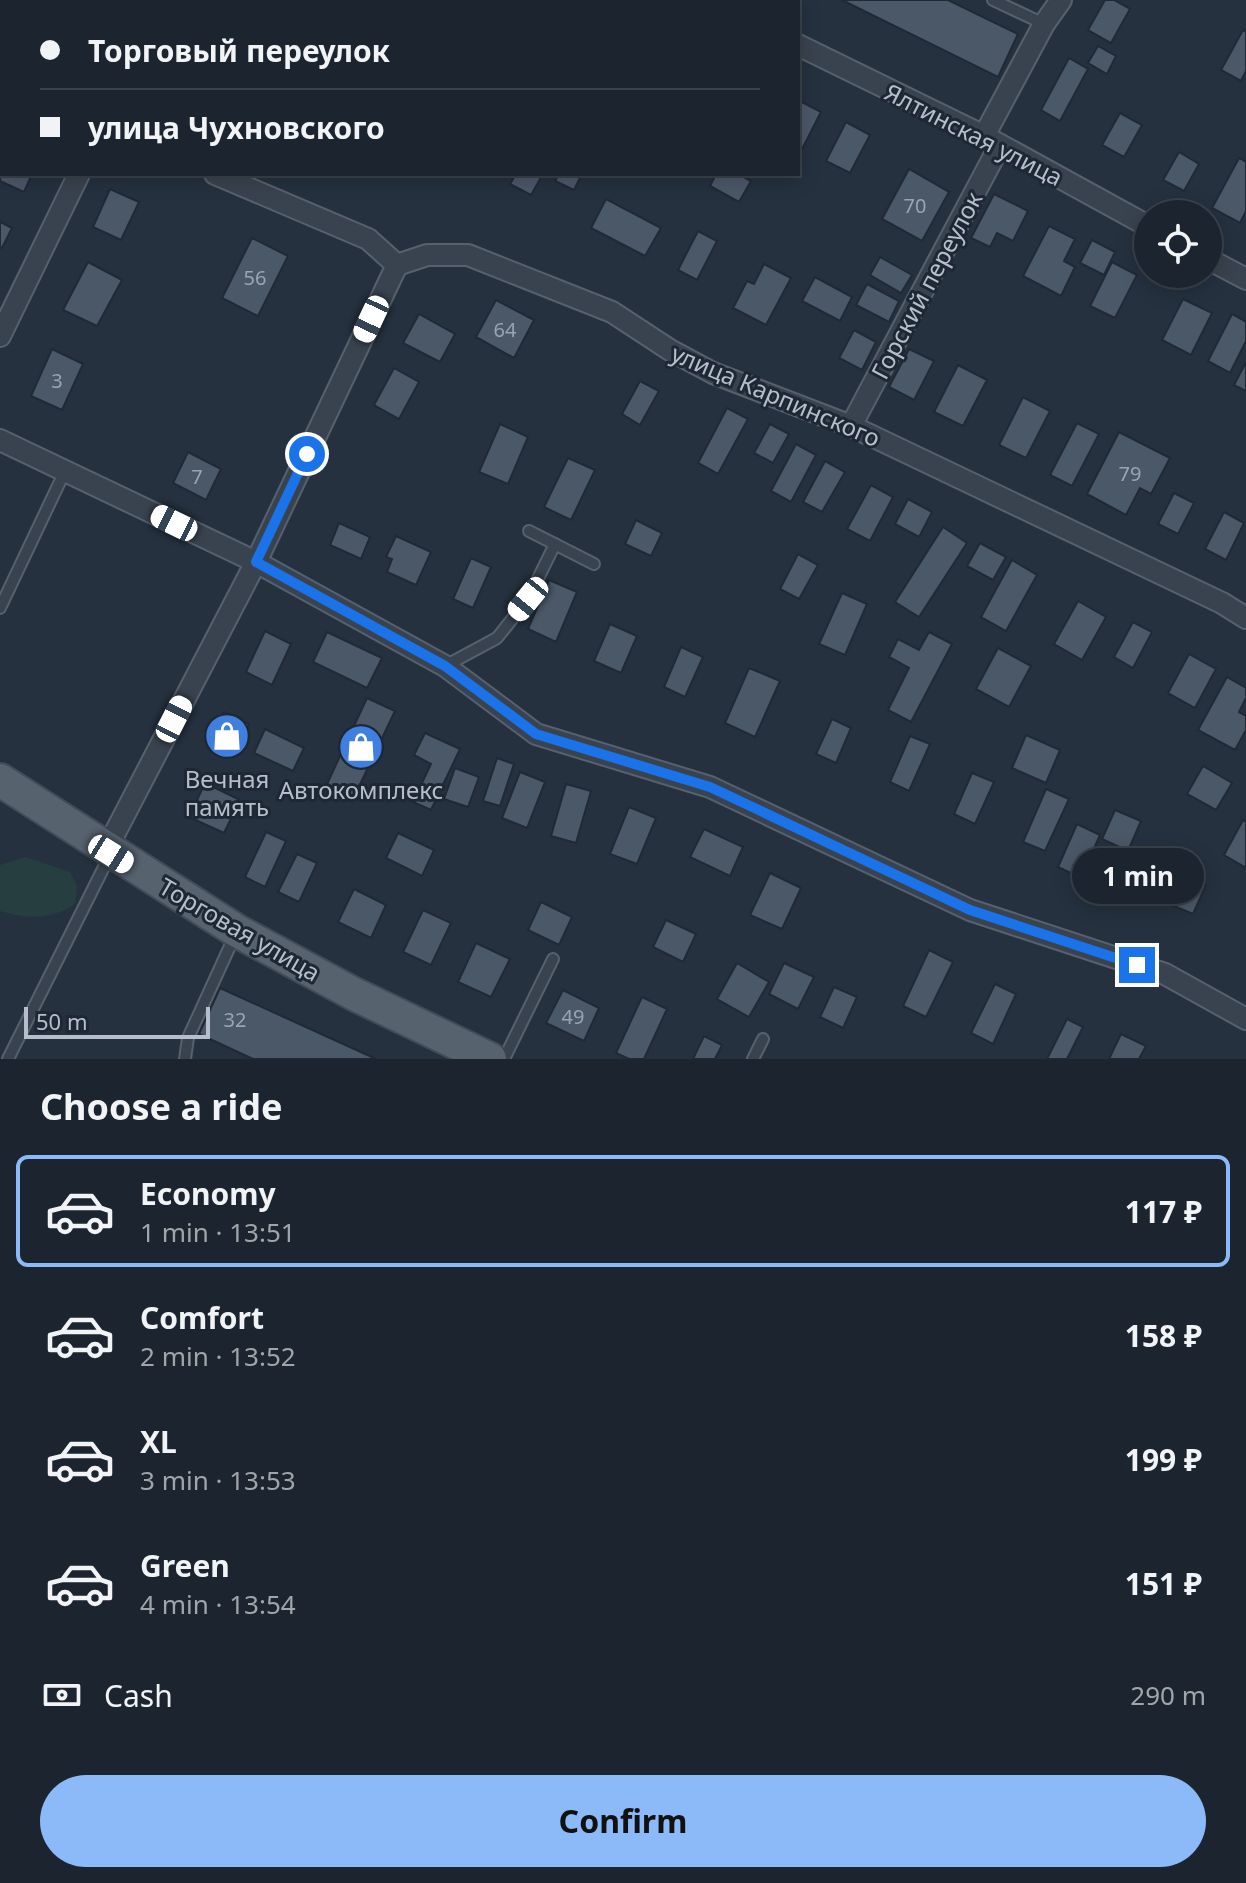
<!DOCTYPE html>
<html lang="en">
<head>
<meta charset="utf-8">
<style>
  :root { --surface:#1c252f; --page:#252d37; --text:#f1f3f6; --muted:#a0a5aa; --line:#3a424b; --accent:#8cb9f8 }
  body { margin:0; font-family:"Noto Sans",sans-serif; background:var(--page); color:var(--text); height:100vh; display:flex; flex-direction:column; font-size:30px; white-space:nowrap }
  * { box-sizing:border-box; margin:0 }
  p { font-size:26px; color:var(--muted) }
  .icon { flex:none; width:44px; height:44px; fill:none; stroke:currentColor; stroke-width:2; stroke-linecap:round; stroke-linejoin:round }
  .map { position:relative; height:1059px; overflow:hidden }
  .details { display:flex; flex-direction:column; background:var(--surface); flex:1 }
  .details>* { flex:none }
  .hud { position:absolute; left:0px; top:0px; width:800px; height:176px; box-shadow:0 4px 20px #0003,0 0 0 2px var(--line); display:grid; align-content:center; height:176px; padding:0 40px; background:var(--surface) }
  .controls { position:absolute; left:1134px; top:200px; display:grid; gap:16px }
  .controls a { display:grid; place-items:center; width:88px; height:88px; border-radius:50%; background:var(--surface); box-shadow:0 4px 20px #0003,0 0 0 2px var(--line); font-size:40px }
  .scale { position:absolute; left:24px; bottom:20px; width:186px; box-sizing:border-box; padding-left:8px; border:4px solid #b5beca; border-top:0; font-size:22px; line-height:28px; white-space:nowrap; color:#b5beca; -webkit-text-stroke:6px #1e2834; paint-order:stroke }
  .end { position:absolute; width:36px; height:36px; margin:-18px; border:10px solid #1a73e8; background:#fff; box-shadow:0 0 0 4px #fff }
  .from { border-radius:50% }
  .bubble { position:absolute; height:56px; border-radius:28px; background:var(--surface); box-shadow:0 4px 20px #0003,0 0 0 2px var(--line); font-size:26px; font-weight:700; line-height:56px; text-align:center }
  .car { position:absolute; width:24px; height:48px; margin:-24px -12px; border-radius:10px; box-shadow:0 0 6px 2px #0007; background:linear-gradient(#fff 24%,#345 0 40%,#fff 0 76%,#345 0 86%,#fff 0) }
  .hud b { display:flex; align-items:center; gap:28px; height:76px; font-size:30px }
  .hud b+b { border-top:2px solid var(--line) }
  .hud i { width:20px; height:20px; background:var(--text) }
  ul { padding:0; list-style:none }
  li { display:flex; align-items:center; gap:24px; height:112px; margin:0 16px 12px; padding:0 24px; border:4px solid transparent; border-radius:12px }
  li div { flex:1 }
  li b { display:block; font-size:30px }
  li em { font-style:normal; font-weight:700 }
  li.selected { border-color:var(--accent) }
  li>.icon { width:72px; height:72px; stroke-width:1.5 }
  h2 { padding:0 40px; font-size:36px; line-height:96px }
  .pay { display:flex; align-items:center; gap:20px; height:88px; padding:0 40px; font-size:30px }
  .pay p { margin-inline-start:auto }
  .button { display:flex; gap:16px; margin-top:auto; padding:16px 40px }
  .button a { flex:1; height:92px; border-radius:48px; background:var(--accent); color:#111; font-size:32px; font-weight:700; line-height:92px; text-align:center }
  .map>svg:first-child { display:block }
</style>
</head>
<body>
<div class="map">
<svg width="1246" height="1059" viewBox="0 0 1246 1059">
  <rect width="100%" height="100%" fill="#25313f"/>
  <!-- green -->
  <path fill="#273e40" d="M26 857 70 872 77 886 75 904C52 920 26 919 0 911V865Z"/>
  <!-- building -->
  <g fill="#4b5868" stroke="#202a36" stroke-width="2">
    <path d="M842 0H948L1018 34 998 77Z"/>
    <path d="M1105 0H1114L1130 9 1111 43 1088 30Z"/>
    <path d="M1243 30 1246 32V71L1241 81 1221 70Z"/>
    <path d="M1098 46 1116 56 1107 74 1088 63Z"/>
    <path d="M1069 58 1088 69 1060 121 1041 110Z"/>
    <path d="M798 100 821 112 798 157Z"/>
    <path d="M1120 113 1142 125 1124 157 1102 145Z"/>
    <path d="M846 122 870 135 850 173 826 161Z"/>
    <path d="M1179 152 1199 164 1184 191 1163 180Z"/>
    <path d="M1239 158 1246 162V211L1240 223 1212 208Z"/>
    <path d="M2 159V174H32L24 192 0 181Z"/>
    <path d="M909 169 949 192 922 241 882 219Z"/>
    <path d="M516 174H543L531 195 510 184Z"/>
    <path d="M559 174H582L574 190 555 181Z"/>
    <path d="M716 174H738L751 181 739 202 710 186Z"/>
    <path d="M110 189 139 202 121 240 93 227Z"/>
    <path d="M994 194 1028 211 1013 241 997 233 990 247 971 238Z"/>
    <path d="M606 199 661 228 645 256 591 228Z"/>
    <path d="M0 222 12 228 2 248 0 247Z"/>
    <path d="M1049 226 1075 239 1064 261 1075 267 1061 296 1023 276Z"/>
    <path d="M698 231 717 241 697 280 678 270Z"/>
    <path d="M252 238 288 256 258 316 222 298Z"/>
    <path d="M1092 240 1115 252 1104 275 1080 263Z"/>
    <path d="M880 257 912 275 901 293 870 275Z"/>
    <path d="M88 262 122 280 97 326 63 310Z"/>
    <path d="M1112 262 1137 275 1115 318 1090 306Z"/>
    <path d="M764 264 791 278 766 325 733 308 747 281 754 284Z"/>
    <path d="M815 277 852 297 840 321 802 301Z"/>
    <path d="M867 284 899 301 889 322 856 305Z"/>
    <path d="M1183 299 1212 313 1191 355 1162 340Z"/>
    <path d="M496 300 534 320 514 358 476 337Z"/>
    <path d="M419 314 455 334 440 362 403 343Z"/>
    <path d="M1232 314 1246 322V341L1230 373 1208 361Z"/>
    <path d="M854 330 876 342 862 370 839 358Z"/>
    <path d="M52 349 83 364 62 410 31 396Z"/>
    <path d="M909 349 934 361 914 400 889 387Z"/>
    <path d="M1246 362V391L1234 385Z"/>
    <path d="M958 365 987 380 963 426 934 412Z"/>
    <path d="M394 368 419 382 399 419 374 405Z"/>
    <path d="M640 381 659 391 640 425 622 414Z"/>
    <path d="M1023 397 1050 411 1026 458 999 445Z"/>
    <path d="M727 408 748 419 718 474 698 463Z"/>
    <path d="M1077 423 1099 434 1072 486 1050 475Z"/>
    <path d="M500 424 528 437 508 484 479 472Z"/>
    <path d="M770 424 789 434 773 463 754 453Z"/>
    <path d="M1119 432 1170 458 1151 494 1140 488 1126 515 1087 494Z"/>
    <path d="M796 444 816 455 791 502 771 491Z"/>
    <path d="M188 452 221 469 206 500 173 483Z"/>
    <path d="M568 458 595 470 571 520 544 507Z"/>
    <path d="M825 461 845 472 822 512 803 502Z"/>
    <path d="M871 485 893 497 870 541 847 529Z"/>
    <path d="M1174 493 1194 503 1178 534 1158 524Z"/>
    <path d="M908 499 932 512 919 537 895 524Z"/>
    <path d="M1224 512 1244 523 1226 560 1205 549Z"/>
    <path d="M636 520 662 533 651 556 625 544Z"/>
    <path d="M339 523 370 537 361 559 330 545Z"/>
    <path d="M943 527 967 543 919 617 895 602Z"/>
    <path d="M396 536 431 552 416 585 387 572 392 559 386 557Z"/>
    <path d="M980 543 1006 557 993 580 967 566Z"/>
    <path d="M798 554 818 565 799 599 780 589Z"/>
    <path d="M471 558 491 567 473 608 453 599Z"/>
    <path d="M1012 560 1037 575 1006 631 981 617Z"/>
    <path d="M549 580 577 592 556 642 528 629Z"/>
    <path d="M842 593 867 604 845 655 819 644Z"/>
    <path d="M1078 601 1106 617 1082 660 1054 644Z"/>
    <path d="M1133 622 1152 632 1133 668 1114 657Z"/>
    <path d="M610 624 637 636 621 673 594 661Z"/>
    <path d="M265 631 291 644 272 685 246 672Z"/>
    <path d="M327 632 382 658 367 688 313 662Z"/>
    <path d="M929 632 952 644 911 722 888 710 909 668 889 657 898 639 919 650Z"/>
    <path d="M681 647 703 657 685 697 664 687Z"/>
    <path d="M998 648 1031 666 1009 707 976 689Z"/>
    <path d="M1189 654 1216 669 1195 708 1168 693Z"/>
    <path d="M749 668 780 681 755 737 725 723Z"/>
    <path d="M1227 677 1246 688V698L1239 712 1246 716V730L1235 750 1198 730Z"/>
    <path d="M367 698 395 711 354 797 327 784Z"/>
    <path d="M224 712 249 724 234 755 209 743Z"/>
    <path d="M832 719 851 728 836 763 816 754Z"/>
    <path d="M265 729 304 748 293 771 254 753Z"/>
    <path d="M425 733 460 749 431 810 413 802 431 764 414 755Z"/>
    <path d="M1026 735 1060 750 1046 783 1012 768Z"/>
    <path d="M910 736 930 744 909 791 890 782Z"/>
    <path d="M497 758 514 764 500 806 483 801Z"/>
    <path d="M1203 766 1232 783 1216 810 1187 794Z"/>
    <path d="M455 768 479 777 468 807 444 799Z"/>
    <path d="M520 772 545 782 527 828 502 818Z"/>
    <path d="M972 773 994 782 975 824 954 814Z"/>
    <path d="M205 783 240 800 224 833 189 817Z"/>
    <path d="M566 784 591 791 576 843 551 836Z"/>
    <path d="M1046 789 1069 799 1045 851 1023 842Z"/>
    <path d="M629 807 656 818 637 864 610 854Z"/>
    <path d="M1115 810 1141 821 1128 851 1102 839Z"/>
    <path d="M1243 820 1246 822V868L1224 855Z"/>
    <path d="M1077 824 1100 835 1081 878 1058 867Z"/>
    <path d="M704 829 743 847 730 876 690 857Z"/>
    <path d="M266 832 286 841 265 887 245 877Z"/>
    <path d="M398 833 434 850 422 876 386 858Z"/>
    <path d="M297 854 317 863 299 902 278 892Z"/>
    <path d="M1168 868 1206 885 1193 914 1155 898Z"/>
    <path d="M770 873 801 888 782 929 750 915Z"/>
    <path d="M354 889 386 905 371 938 338 922Z"/>
    <path d="M541 902 572 917 559 945 528 930Z"/>
    <path d="M423 910 451 923 431 965 403 952Z"/>
    <path d="M666 920 696 934 683 962 653 947Z"/>
    <path d="M476 943 510 959 491 997 458 982Z"/>
    <path d="M929 950 953 962 926 1017 903 1006Z"/>
    <path d="M737 963 769 982 749 1017 717 999Z"/>
    <path d="M784 963 814 977 798 1009 769 994Z"/>
    <path d="M995 984 1016 994 993 1044 971 1033Z"/>
    <path d="M834 987 857 997 843 1028 820 1017Z"/>
    <path d="M220 988 376 1059H253L199 1034Z"/>
    <path d="M563 990 599 1008 584 1041 546 1023Z"/>
    <path d="M642 997 667 1009 644 1059H629L616 1053Z"/>
    <path d="M1067 1019 1083 1027 1067 1059H1047Z"/>
    <path d="M1121 1034 1146 1046 1139 1059H1109Z"/>
    <path d="M704 1036 722 1045 715 1059H693Z"/>
  </g>
  <g fill="none" stroke-linecap="round" stroke-linejoin="round">
    <!-- service casing -->
    <g stroke="#57616d" stroke-width="14">
      <g id="service">
        <path d="M993 0 1044 24"/>
        <path d="M529 531 594 564"/>
        <path d="M0 608 65 471"/>
        <path d="M445 666 497 638 528 599 555 544"/>
        <path d="M8 1059 110 855"/>
        <path d="M185 1059 188 1038 236 933"/>
        <path d="M504 1059 553 959"/>
        <path d="M753 1059 763 1039"/>
      </g>
    </g>
    <!-- minor casing -->
    <g stroke="#57616d" stroke-width="24">
      <g id="minor">
        <path d="M706 0 710 2"/>
        <path d="M163 2 164 0"/>
        <path d="M798 45 984 136 1148 226"/>
        <path d="M984 136 1044 24 1061 0"/>
        <path d="M215 174 368 239 397 265 427 255H468L612 312 670 350 713 373 851 426 1222 603 1246 618"/>
        <path d="M1208 259 1246 279"/>
        <path d="M0 336 79 174"/>
        <path d="M851 426 1000 145"/>
        <path d="M0 440 256 562 445 666 536 734 710 787 970 910 1165 974 1246 1019"/>
        <path d="M106 850 256 562 397 265"/>
      </g>
    </g>
    <!-- primary casing -->
    <g stroke="#424c58" stroke-width="36">
      <path id="primary" d="M0 780 237 931 354 994 490 1059"/>
    </g>
    <!-- service -->
    <use href="#service" stroke="#39434f" stroke-width="10"/>
    <!-- minor -->
    <use href="#minor" stroke="#39434f" stroke-width="20"/>
    <!-- primary -->
    <use href="#primary" stroke="#57626f" stroke-width="32"/>
  </g>
  <g fill="none" stroke-linecap="round" stroke-linejoin="round">
    <!-- route -->
    <path stroke="#1a73e8" stroke-width="10" d="M307 454 256 562 445 666 536 734 710 787 970 910 1137 965"/>
  </g>
  <!-- icons -->
  <defs>
    <g id="shop-disc" transform="scale(2.3)"><circle r="9.5" fill="#3f7fe0" stroke="#1e2834"/><path d="M-5-2.5h2.3a2.7 3.5 0 0 1 5.4 0H5L5.5 6h-11ZM-1.5-2.5h3a1.5 2.3 0 0 0-3 0Z" fill="#fff"/></g>
  </defs>
  <g fill-rule="evenodd">
    <use href="#shop-disc" x="227" y="736"/>
    <use href="#shop-disc" x="361" y="747"/>
  </g>
  <g text-anchor="middle" dominant-baseline="central" stroke-width="6" stroke-linejoin="round" paint-order="stroke">
    <!-- number labels -->
    <g font-size="20" fill="#9aa4b2">
      <text x="915" y="205">70</text>
      <text x="255" y="277">56</text>
      <text x="505" y="329">64</text>
      <text x="57" y="380">3</text>
      <text x="1130" y="473">79</text>
      <text x="197" y="476">7</text>
      <text x="573" y="1016">49</text>
      <text x="235" y="1019">32</text>
    </g>
    <!-- street labels -->
    <g font-size="24" fill="#b5beca" stroke="#1e2834">
      <text transform="translate(974 134) rotate(27)">Ялтинская улица</text>
      <text transform="translate(926 285) rotate(-62)">Горский переулок</text>
      <text transform="translate(776 395) rotate(23)">улица Карпинского</text>
      <text transform="translate(240 929) rotate(30)">Торговая улица</text>
    </g>
    <!-- poi labels -->
    <g font-size="24" fill="#b5beca" stroke="#1e2834">
      <text x="227" y="778">Вечная<tspan x="227" dy="28">память</tspan></text>
      <text x="361" y="789">Автокомплекс</text>
    </g>
  </g>
</svg>
<div class="controls">
<a><svg class="icon" aria-label="locate" viewBox="0 0 24 24"><circle cx="12" cy="12" r="6"/><path d="M12 2v4M12 18v4M2 12h4M18 12h4"/></svg></a>
</div>
<div class="scale">50 m</div>
<i class="end from" style="left:307px;top:454px"></i>
<i class="end" style="left:1137px;top:965px"></i>
<div class="bubble" style="left:1072px;top:848px;width:132px">1 min</div>
<i class="car" style="left:371px;top:319px;rotate:205deg"></i>
<i class="car" style="left:174px;top:523px;rotate:296deg"></i>
<i class="car" style="left:528px;top:599px;rotate:219deg"></i>
<i class="car" style="left:174px;top:719px;rotate:27deg"></i>
<i class="car" style="left:111px;top:854px;rotate:122deg"></i>
<div class="hud">
<b><i class="from"></i>Торговый переулок</b>
<b><i></i>улица Чухновского</b>
</div>
</div>
<section class="details">
<h2>Choose a ride</h2>
<ul>
<li class="selected"><svg class="icon" aria-label="car" viewBox="0 0 24 24"><path d="M5 17H2v-5l4-1 3-4h7l3 4 3 1v5h-3M9 17h6M6 11h13"/><circle cx="7" cy="17" r="2"/><circle cx="17" cy="17" r="2"/></svg><div><b>Economy</b><p>1 min · 13:51</p></div><em>117 ₽</em></li>
<li><svg class="icon" aria-label="car" viewBox="0 0 24 24"><path d="M5 17H2v-5l4-1 3-4h7l3 4 3 1v5h-3M9 17h6M6 11h13"/><circle cx="7" cy="17" r="2"/><circle cx="17" cy="17" r="2"/></svg><div><b>Comfort</b><p>2 min · 13:52</p></div><em>158 ₽</em></li>
<li><svg class="icon" aria-label="car" viewBox="0 0 24 24"><path d="M5 17H2v-5l4-1 3-4h7l3 4 3 1v5h-3M9 17h6M6 11h13"/><circle cx="7" cy="17" r="2"/><circle cx="17" cy="17" r="2"/></svg><div><b>XL</b><p>3 min · 13:53</p></div><em>199 ₽</em></li>
<li><svg class="icon" aria-label="car" viewBox="0 0 24 24"><path d="M5 17H2v-5l4-1 3-4h7l3 4 3 1v5h-3M9 17h6M6 11h13"/><circle cx="7" cy="17" r="2"/><circle cx="17" cy="17" r="2"/></svg><div><b>Green</b><p>4 min · 13:54</p></div><em>151 ₽</em></li>
</ul>
<div class="pay"><svg class="icon" aria-label="cash" viewBox="0 0 24 24"><path d="M3 7h18v10H3z"/><circle cx="12" cy="12" r="2"/></svg>Cash<p>290 m</p></div>
<div class="button"><a>Confirm</a></div>
</section>
</body>
</html>
